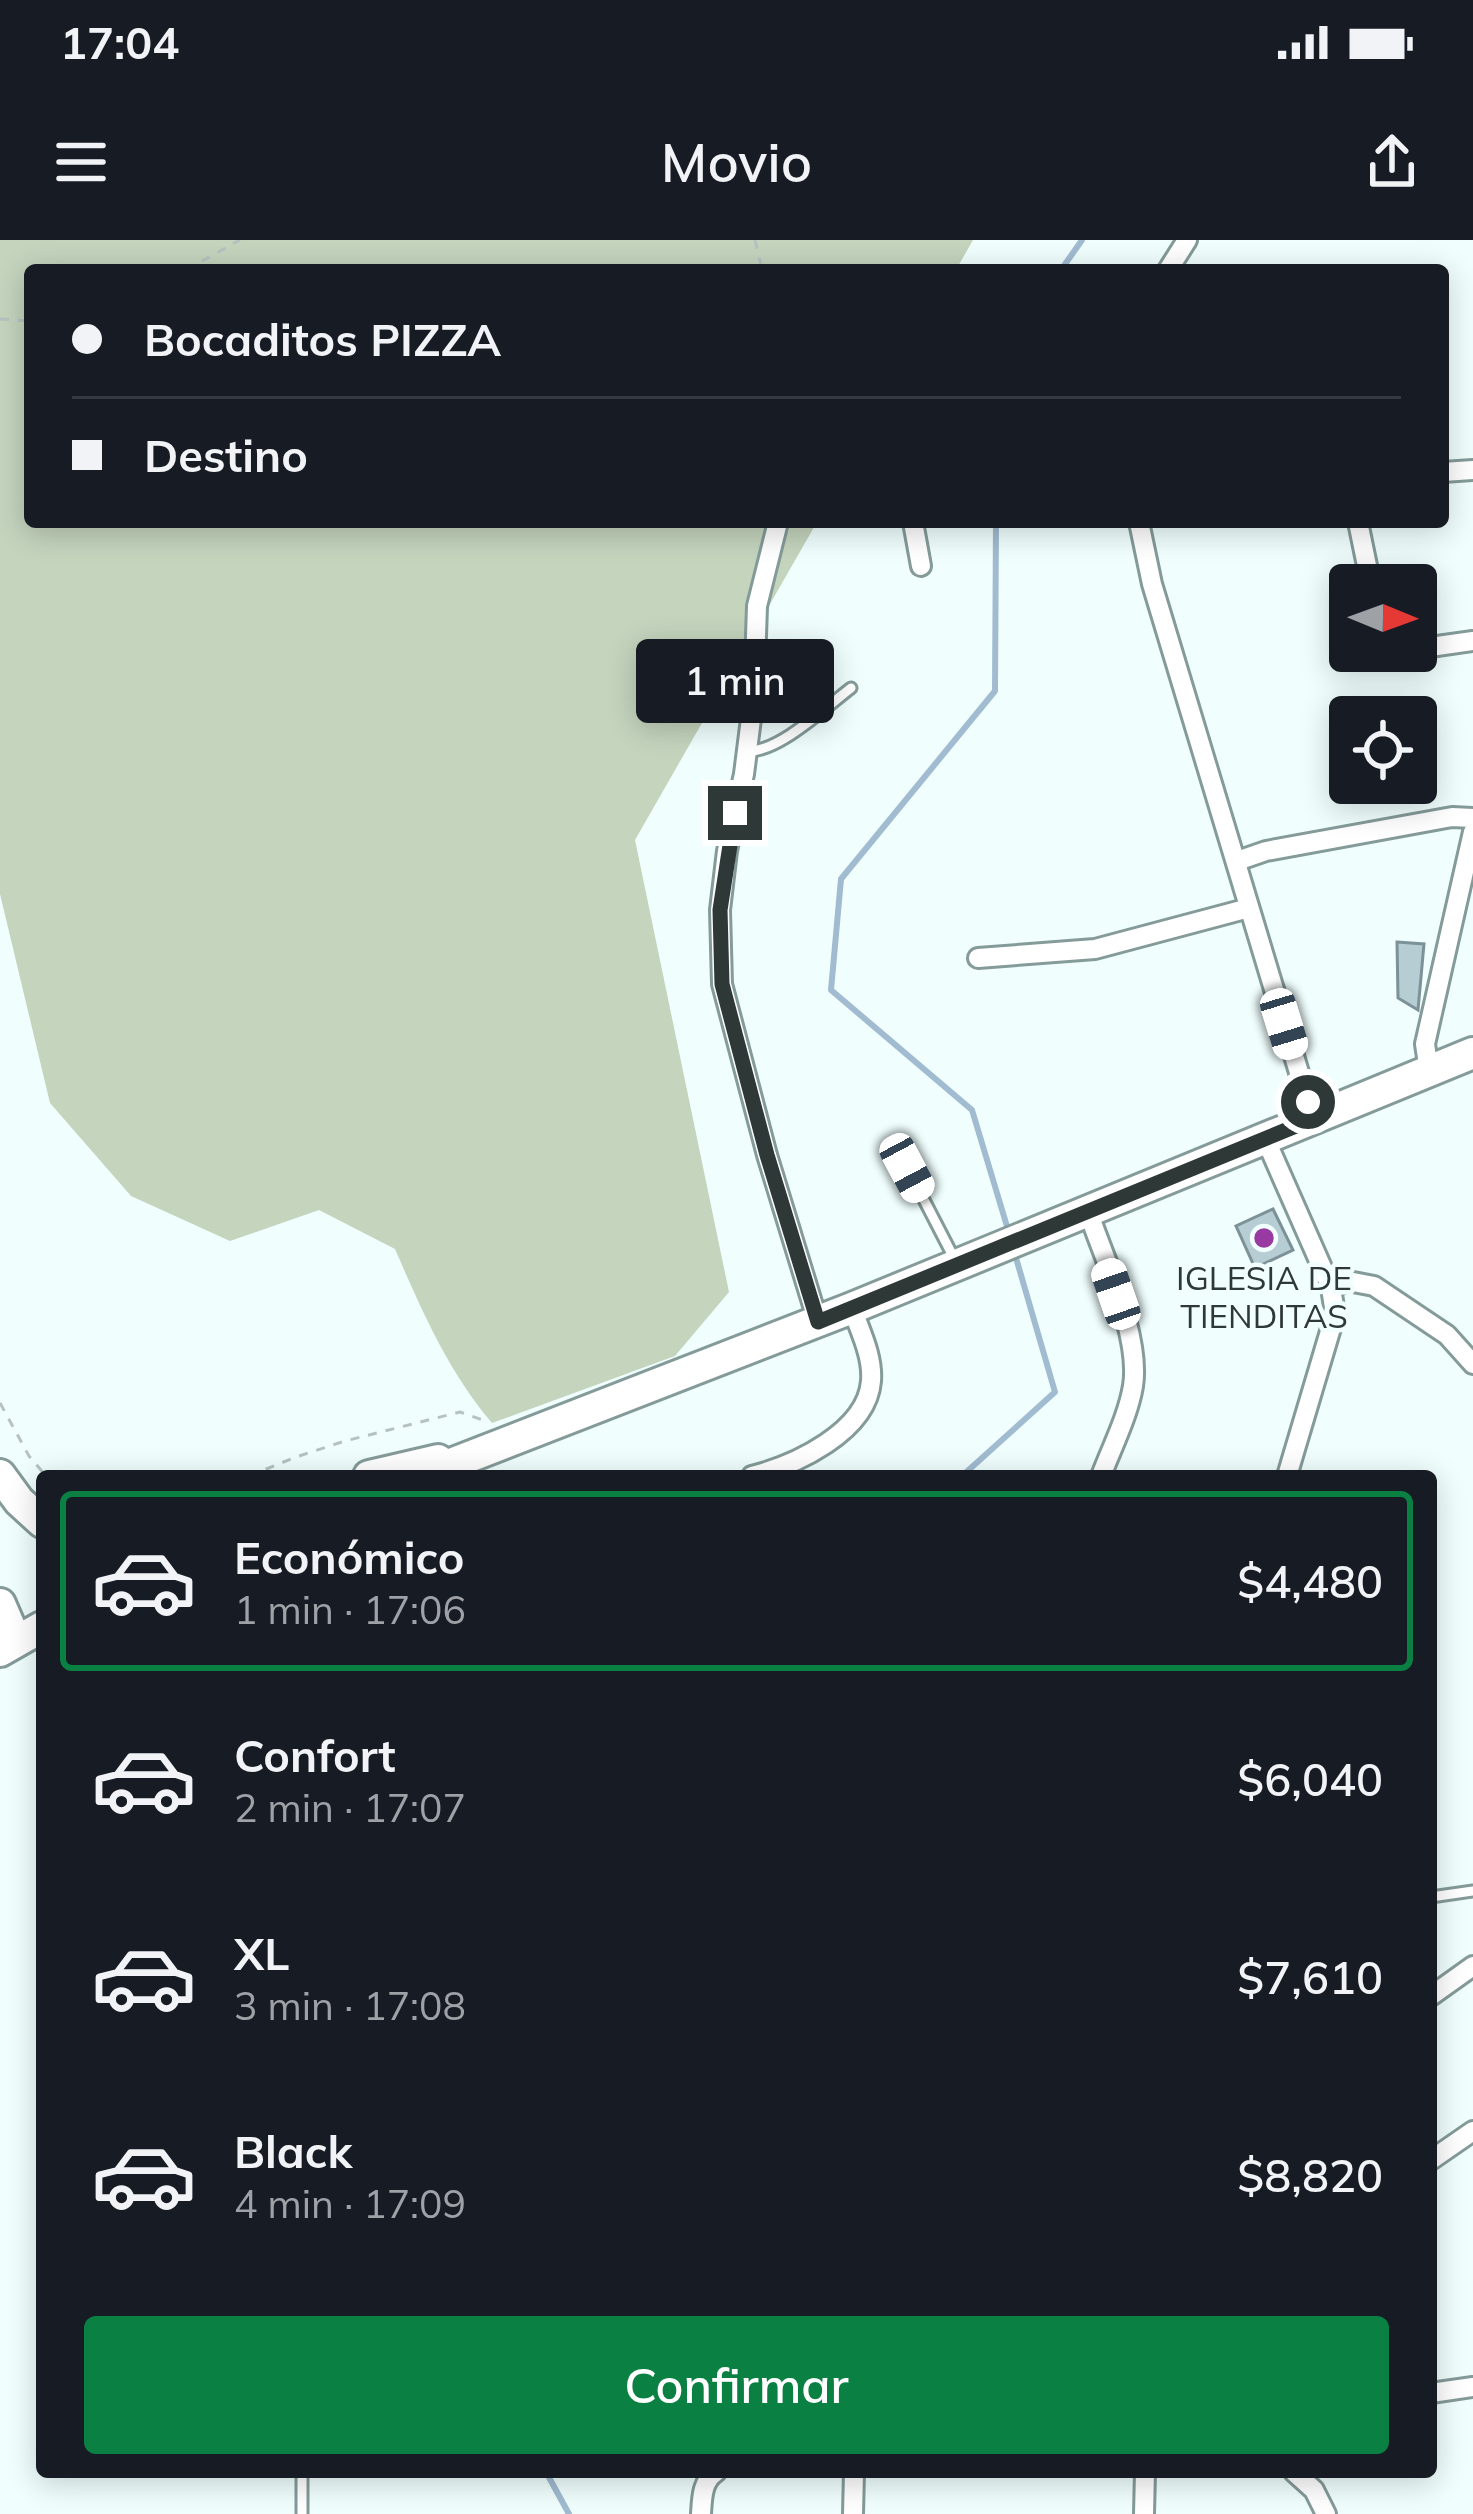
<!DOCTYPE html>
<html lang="es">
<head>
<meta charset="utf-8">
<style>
  :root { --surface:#171b24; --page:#242831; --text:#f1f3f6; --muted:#9ea1a6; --line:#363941; --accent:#0b8043 }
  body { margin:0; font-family:Mulish,sans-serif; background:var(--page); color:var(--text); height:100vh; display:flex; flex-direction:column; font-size:45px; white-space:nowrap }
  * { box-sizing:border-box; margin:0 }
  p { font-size:39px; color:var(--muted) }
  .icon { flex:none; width:66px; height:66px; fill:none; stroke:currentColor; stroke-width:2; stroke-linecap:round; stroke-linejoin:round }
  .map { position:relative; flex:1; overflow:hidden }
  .drawer { position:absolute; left:36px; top:1230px; width:1401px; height:1008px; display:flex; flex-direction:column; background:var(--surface); border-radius:12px; box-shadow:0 6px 30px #0003 }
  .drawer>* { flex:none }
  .top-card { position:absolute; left:24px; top:24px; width:1425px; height:264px; border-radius:12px; box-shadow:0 6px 30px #0003; display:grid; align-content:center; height:264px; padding:0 48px; background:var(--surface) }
  .needle { width:78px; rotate:91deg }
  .controls { position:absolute; left:1329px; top:324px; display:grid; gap:24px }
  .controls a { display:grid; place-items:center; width:108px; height:108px; border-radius:12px; background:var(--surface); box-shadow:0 6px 30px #0003; font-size:60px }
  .end { position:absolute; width:54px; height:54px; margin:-27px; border:15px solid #2e3837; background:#fff; box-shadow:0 0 0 6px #fff }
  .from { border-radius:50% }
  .bubble { position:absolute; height:84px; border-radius:12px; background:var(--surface); box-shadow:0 6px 30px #0003; font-size:39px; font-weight:600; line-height:84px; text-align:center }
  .car { position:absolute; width:36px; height:72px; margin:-36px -18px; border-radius:15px; box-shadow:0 0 9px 3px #0007; background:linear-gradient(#fff 24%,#345 0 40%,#fff 0 76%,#345 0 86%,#fff 0) }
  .top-card b { display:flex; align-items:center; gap:42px; height:114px; font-size:45px }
  .top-card b+b { border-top:3px solid var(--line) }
  .top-card i { width:30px; height:30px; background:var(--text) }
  ul { padding:21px 0 0; list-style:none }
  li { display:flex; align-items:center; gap:36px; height:180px; margin:0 24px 18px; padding:0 24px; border:6px solid transparent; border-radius:12px }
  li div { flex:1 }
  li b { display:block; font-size:45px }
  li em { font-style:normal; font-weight:600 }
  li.selected { border-color:var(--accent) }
  li>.icon { width:108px; height:108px; stroke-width:1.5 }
  .button { display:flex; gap:24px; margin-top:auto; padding:24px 48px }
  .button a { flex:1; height:138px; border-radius:12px; background:var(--accent); color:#fff; font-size:48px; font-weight:600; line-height:138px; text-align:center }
  .status { display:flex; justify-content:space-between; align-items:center; height:84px; padding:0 60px; background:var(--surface); direction:ltr }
  .status svg { height:33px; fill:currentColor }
  header { display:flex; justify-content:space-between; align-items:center; height:156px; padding:0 48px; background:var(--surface); font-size:54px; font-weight:600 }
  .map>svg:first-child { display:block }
</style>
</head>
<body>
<div class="status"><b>17:04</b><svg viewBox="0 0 49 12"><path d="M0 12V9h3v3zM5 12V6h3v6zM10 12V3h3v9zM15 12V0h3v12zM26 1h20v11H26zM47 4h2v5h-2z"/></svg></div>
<header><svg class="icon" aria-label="menu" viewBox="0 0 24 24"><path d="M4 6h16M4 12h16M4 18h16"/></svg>Movio<svg class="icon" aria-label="share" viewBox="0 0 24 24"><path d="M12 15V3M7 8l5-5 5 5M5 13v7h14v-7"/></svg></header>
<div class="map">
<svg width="1473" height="2274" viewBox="0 0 1473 2274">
  <rect width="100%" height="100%" fill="#f0fffe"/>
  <!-- green -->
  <path fill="#c4d4bd" d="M0 0H973L956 30H30V282H817L635 600 729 1052 675 1116 492 1183C448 1131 422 1071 395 1009L319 970 230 1001 131 956 50 863 0 654Z"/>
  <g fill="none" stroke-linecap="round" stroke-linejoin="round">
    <!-- stream -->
    <g stroke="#a1bbd1" stroke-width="6">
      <path d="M1061 30 1082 0"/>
      <path d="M996 282 995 451 841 639 831 750 972 870 1009 993"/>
      <path d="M962 1236 1055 1152 1014 1011"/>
      <path d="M546 2232 569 2274"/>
    </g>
  </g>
  <!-- building -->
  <g fill="#b6cdd3" stroke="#7c9198" stroke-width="3">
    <path d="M1397 702 1424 704 1418 770 1398 758Z"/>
    <path d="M1273 969 1293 1010 1255 1028 1236 986Z"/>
  </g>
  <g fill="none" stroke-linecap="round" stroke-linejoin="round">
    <!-- lane casing -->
    <g stroke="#849b99" stroke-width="15">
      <g id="lane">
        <path d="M746 511C777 514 826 467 851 448"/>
        <path d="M907 927 954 1018"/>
        <path d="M1431 1657 1473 1651"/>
        <path d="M302 2232V2274"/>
      </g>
    </g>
    <!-- street casing -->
    <g stroke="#849b99" stroke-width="24">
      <g id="street">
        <path d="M1168 30 1187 0"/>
        <path d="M1443 232 1473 230"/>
        <path d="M778 282 757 366 754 455 744 534 727 611 720 670 722 744 767 915 818 1082"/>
        <path d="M913 282 921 326"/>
        <path d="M1139 282 1152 344 1313 879"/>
        <path d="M1358 282 1371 345"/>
        <path d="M1416 409 1473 401"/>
        <path d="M1237 621 1266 611 1452 577 1473 578"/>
        <path d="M978 718 1095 709 1249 668"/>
        <path d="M1429 831 1425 804 1473 592"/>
        <path d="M1265 898 1331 1048 1334 1067 1331 1088 1287 1236"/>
        <path d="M1088 971C1104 1019 1141 1096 1133 1146 1128 1176 1112 1207 1101 1236"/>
        <path d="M1331 1048 1348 1041 1374 1046 1447 1095 1473 1124"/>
        <path d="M752 1236C795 1225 867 1192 871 1141 873 1116 860 1091 852 1068"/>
        <path d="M1431 1756 1473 1726"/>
        <path d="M1431 1920 1473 1891"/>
        <path d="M1431 2153 1473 2147"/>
        <path d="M1294 2232 1314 2250 1326 2274"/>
        <path d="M701 2274C702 2258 702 2241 716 2232"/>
        <path d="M853 2274 854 2232"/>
        <path d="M1144 2274 1145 2232"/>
      </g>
    </g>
    <!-- primary casing -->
    <g stroke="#849b99" stroke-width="36">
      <g id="primary">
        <path d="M0 1235 19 1261 42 1282"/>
        <path d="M369 1236 438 1220"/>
        <path d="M420 1236 852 1068 1473 813"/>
        <path d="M0 1364 16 1401"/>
        <path d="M0 1411 42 1387"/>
      </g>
    </g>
    <!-- path -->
    <g stroke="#b5c2c1" stroke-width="3" stroke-dasharray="9 9" stroke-linecap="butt">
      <path d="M755 0 762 30"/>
      <path d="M186 30 240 0"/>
      <path d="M0 79 30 81"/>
      <path d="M0 1163 29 1216 46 1236"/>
      <path d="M249 1236 296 1217 345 1201 460 1172 488 1182"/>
    </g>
    <!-- lane -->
    <use href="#lane" stroke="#fff" stroke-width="9"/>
    <!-- street -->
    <use href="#street" stroke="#fff" stroke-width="18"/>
    <!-- primary -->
    <use href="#primary" stroke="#fff" stroke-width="30"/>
  </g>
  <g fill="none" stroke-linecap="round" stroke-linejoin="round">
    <!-- route -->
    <path stroke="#2e3837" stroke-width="15" d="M735 573 720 670 722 744 767 915 818 1082 1313 879 1308 862"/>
  </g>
  <!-- markers -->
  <circle fill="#9939a2" stroke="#f0fffe" stroke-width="4.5" cx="1264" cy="998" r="12"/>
  <g text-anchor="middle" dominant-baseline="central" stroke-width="9" stroke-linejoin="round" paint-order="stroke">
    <!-- poi labels -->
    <g font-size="33" fill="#2e3837" stroke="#f0fffe">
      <text x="1264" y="1037">IGLESIA DE<tspan x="1264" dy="38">TIENDITAS</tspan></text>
    </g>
  </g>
</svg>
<div class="controls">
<a><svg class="needle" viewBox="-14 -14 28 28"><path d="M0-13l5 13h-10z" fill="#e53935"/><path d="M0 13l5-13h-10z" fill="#9ea1a6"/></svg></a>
<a><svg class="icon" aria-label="locate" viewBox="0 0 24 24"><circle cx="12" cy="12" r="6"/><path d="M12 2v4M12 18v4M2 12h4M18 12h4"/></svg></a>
</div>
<i class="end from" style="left:1308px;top:862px"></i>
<i class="end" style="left:735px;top:573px"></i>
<div class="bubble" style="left:636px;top:399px;width:198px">1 min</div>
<i class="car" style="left:1284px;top:784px;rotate:163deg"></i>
<i class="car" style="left:907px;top:928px;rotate:152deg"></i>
<i class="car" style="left:1116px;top:1054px;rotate:341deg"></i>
<div class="top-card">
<b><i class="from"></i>Bocaditos PIZZA</b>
<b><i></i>Destino</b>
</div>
<section class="drawer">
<ul>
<li class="selected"><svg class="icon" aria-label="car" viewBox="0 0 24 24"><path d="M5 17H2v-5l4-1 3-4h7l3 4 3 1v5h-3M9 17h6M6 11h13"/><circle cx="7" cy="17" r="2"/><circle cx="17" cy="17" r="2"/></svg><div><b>Económico</b><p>1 min · 17:06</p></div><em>$4,480</em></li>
<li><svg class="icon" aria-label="car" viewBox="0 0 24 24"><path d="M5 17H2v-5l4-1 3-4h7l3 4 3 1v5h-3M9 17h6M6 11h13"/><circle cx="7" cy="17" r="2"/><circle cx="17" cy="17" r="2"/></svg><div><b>Confort</b><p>2 min · 17:07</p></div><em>$6,040</em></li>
<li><svg class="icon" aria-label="car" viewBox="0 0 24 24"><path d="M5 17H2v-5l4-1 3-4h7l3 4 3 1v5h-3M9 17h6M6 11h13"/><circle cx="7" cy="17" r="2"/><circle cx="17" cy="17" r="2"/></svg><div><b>XL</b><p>3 min · 17:08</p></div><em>$7,610</em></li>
<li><svg class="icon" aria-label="car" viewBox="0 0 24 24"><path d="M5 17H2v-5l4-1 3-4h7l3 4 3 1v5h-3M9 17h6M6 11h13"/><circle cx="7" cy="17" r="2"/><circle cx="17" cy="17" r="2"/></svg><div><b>Black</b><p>4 min · 17:09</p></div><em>$8,820</em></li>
</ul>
<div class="button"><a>Confirmar</a></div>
</section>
</div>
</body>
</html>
